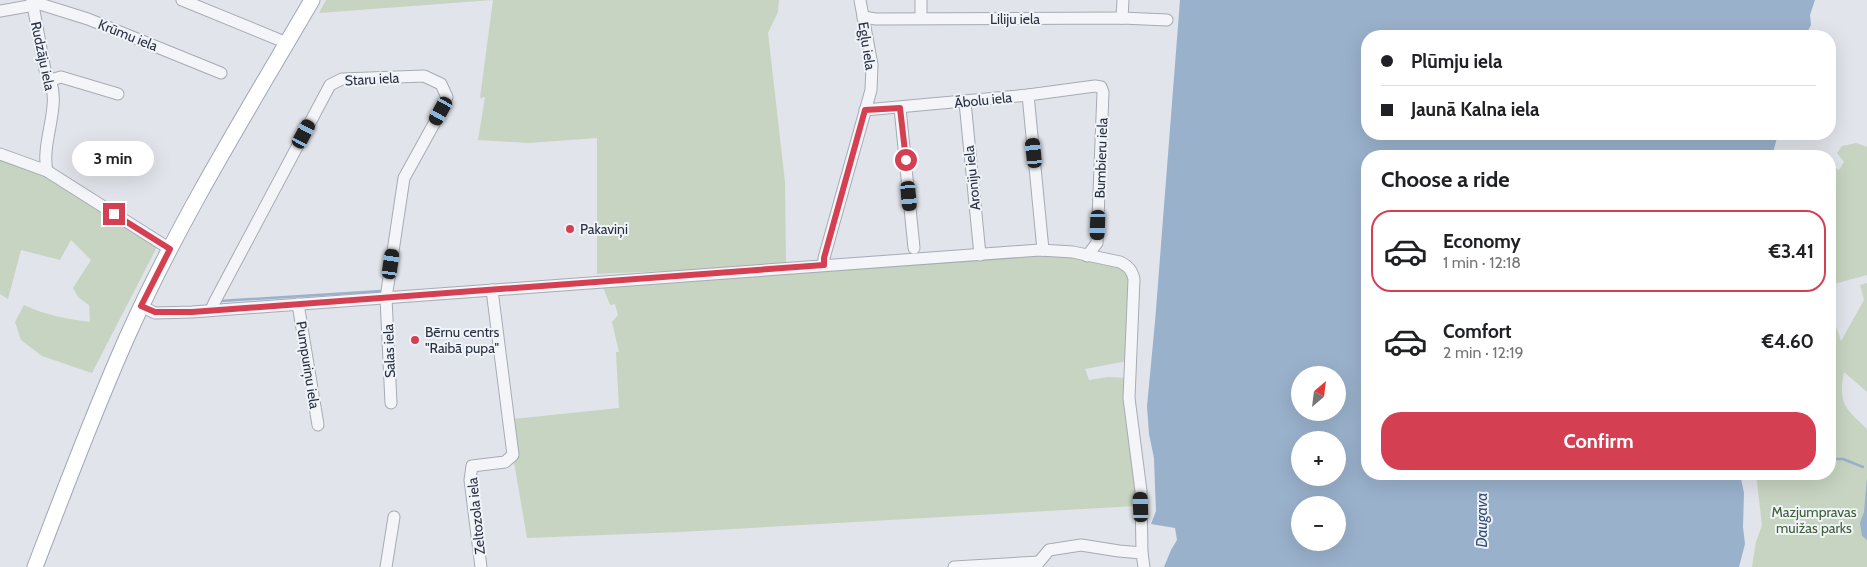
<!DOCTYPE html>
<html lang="en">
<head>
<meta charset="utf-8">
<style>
  :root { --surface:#fff; --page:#f6f6f6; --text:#202124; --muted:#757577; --line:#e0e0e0; --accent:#d44052 }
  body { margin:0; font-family:Cabin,sans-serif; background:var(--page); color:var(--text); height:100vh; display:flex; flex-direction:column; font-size:19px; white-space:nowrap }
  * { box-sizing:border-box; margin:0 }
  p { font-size:16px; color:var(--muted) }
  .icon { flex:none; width:28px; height:28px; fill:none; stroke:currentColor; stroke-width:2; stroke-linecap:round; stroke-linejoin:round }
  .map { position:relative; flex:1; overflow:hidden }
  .sheet { position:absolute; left:1361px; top:150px; width:475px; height:330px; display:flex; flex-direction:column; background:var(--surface); border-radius:20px; box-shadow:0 5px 20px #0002 }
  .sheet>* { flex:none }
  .guide { position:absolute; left:1361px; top:30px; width:475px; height:110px; border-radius:20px; box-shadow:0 5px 20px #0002; display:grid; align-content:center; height:110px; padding:0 20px; background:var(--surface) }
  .needle { width:32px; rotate:28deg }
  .fabs { position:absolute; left:1291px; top:366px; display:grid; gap:10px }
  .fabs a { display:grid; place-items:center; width:55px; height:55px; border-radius:50%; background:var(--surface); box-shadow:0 5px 20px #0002; font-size:25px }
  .end { position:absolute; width:22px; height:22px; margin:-11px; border:6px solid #d44052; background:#fff; box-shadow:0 0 0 2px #fff }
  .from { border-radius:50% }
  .bubble { position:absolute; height:35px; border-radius:18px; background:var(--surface); box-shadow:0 5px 20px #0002; font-size:16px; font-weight:700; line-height:35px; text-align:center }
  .car { position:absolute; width:15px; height:30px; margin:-15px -8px; border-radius:6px; box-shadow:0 0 4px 1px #0007; background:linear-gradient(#222 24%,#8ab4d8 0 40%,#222 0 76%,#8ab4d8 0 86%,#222 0) }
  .guide b { display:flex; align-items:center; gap:18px; height:48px; font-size:19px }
  .guide b+b { border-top:1px solid var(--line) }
  .guide i { width:12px; height:12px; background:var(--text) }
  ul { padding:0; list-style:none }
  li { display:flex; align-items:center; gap:15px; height:82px; margin:0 10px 8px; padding:0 10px; border:2px solid transparent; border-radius:20px }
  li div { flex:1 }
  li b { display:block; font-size:19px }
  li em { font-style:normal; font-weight:700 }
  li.selected { border-color:var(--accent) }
  li>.icon { width:45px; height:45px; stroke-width:1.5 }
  h2 { padding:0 20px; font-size:22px; line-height:60px }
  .button { display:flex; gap:10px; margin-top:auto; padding:10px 20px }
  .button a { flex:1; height:58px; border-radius:20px; background:var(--accent); color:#fff; font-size:20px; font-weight:700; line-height:58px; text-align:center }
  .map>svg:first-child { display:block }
</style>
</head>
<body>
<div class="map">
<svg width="1867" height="567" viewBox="0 0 1867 567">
  <rect width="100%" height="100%" fill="#e1e4ea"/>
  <!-- green -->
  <g fill="#c6d4c1">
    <path d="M326 0H779L778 12 768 33 785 182 786 266 597 274V138L529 143 478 140 485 97 480 98 493 0 319 13Z"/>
    <path d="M1856 143 1867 147V275L1830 285V223L1834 216H1830V168L1832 166 1839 170 1844 162 1837 153 1842 146Z"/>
    <path d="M0 157C57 177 107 213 158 245L92 373 42 356 21 340 15 322 24 305C45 315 67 319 90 322L89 305 78 297 73 288 91 260 71 240 60 260 21 250 8 299 0 294Z"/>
    <path d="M1064 254 1117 265 1128 274 1132 284 1127 361 1085 369 1089 380 1108 377 1126 378 1139 503 1136 506 680 532 527 538 514 462 515 450 513 419 619 408 616 352H619L612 322 618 315 615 304 610 305 603 287Z"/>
    <path d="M1867 283V392L1844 372C1838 404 1845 408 1867 429V567H1752L1756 542 1762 525 1756 474H1830V308L1841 341 1864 300 1860 285Z"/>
  </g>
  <!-- water -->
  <g fill="#9ab1cc" fill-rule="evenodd">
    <path d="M1180 0H1815L1810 15 1811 25 1805 36H1368V134H1778L1772 156H1368V474H1740L1744 493 1743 527 1745 544 1739 567H1164L1171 550 1177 540 1175 528 1151 524 1156 511 1155 487 1154 458 1149 434 1147 406 1155 322ZM1300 375H1338V412H1300ZM1300 440H1338V478H1300ZM1300 505H1338V542H1300Z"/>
    <path d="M1867 477V540L1862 536 1860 523 1864 512Z"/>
  </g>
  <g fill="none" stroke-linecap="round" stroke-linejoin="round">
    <!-- stream -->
    <g stroke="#9ab1cc" stroke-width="2.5">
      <path d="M220 301 381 291"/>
      <path d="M1830 459H1843L1863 467"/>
    </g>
    <!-- minor casing -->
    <g stroke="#a6abb4" stroke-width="13">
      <g id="minor">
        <path d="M32 0 45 70C66 101 40 138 47 171"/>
        <path d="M182 0 287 43"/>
        <path d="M921 0V18"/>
        <path d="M0 11 40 4 88 19 221 73"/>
        <path d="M863 17 876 19 1122 18 1167 20"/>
        <path d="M1122 18 1123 0"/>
        <path d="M51 80 61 77 118 94"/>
        <path d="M1028 95 1043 250"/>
        <path d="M965 102 980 255"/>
        <path d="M900 108 914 248"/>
        <path d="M865 110 1028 95 1095 86 1101 87 1103 92 1097 243 1087 256"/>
        <path d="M0 154 47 171 170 249"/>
        <path d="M824 265V258L871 90 872 65 860 0"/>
        <path d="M298 304 318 425"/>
        <path d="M141 306 155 313 192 312 1040 250 1073 252 1120 262C1128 266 1132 270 1134 279L1129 398 1141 491 1142 553 1144 567"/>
        <path d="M211 310 215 301 330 85 342 79 424 76 441 84 447 97 441 111 404 178 386 298 391 403"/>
        <path d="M1039 562 1049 550 1081 545 1119 551 1142 553"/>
        <path d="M386 567 394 517"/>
        <path d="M481 567 470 480 472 466 505 462 513 455 492 290"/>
        <path d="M954 567 1039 562"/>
      </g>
    </g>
    <!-- major casing -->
    <g stroke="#9fa8b6" stroke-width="17">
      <path id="major" d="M35 567C65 489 94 411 128 335 180 219 248 110 312 0"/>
    </g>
    <!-- minor -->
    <use href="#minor" stroke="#f4f5f8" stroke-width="11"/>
    <!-- major -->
    <use href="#major" stroke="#fff" stroke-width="15"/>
  </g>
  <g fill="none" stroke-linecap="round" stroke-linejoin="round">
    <!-- route -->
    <path stroke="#d44052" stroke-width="6" d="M114 214 170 249 141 306 155 312H192L824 265V258L865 110 900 108 906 160"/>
  </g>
  <!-- markers -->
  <g fill="#d44052" stroke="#f0f3f7" stroke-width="2">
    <circle cx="570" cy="229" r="5"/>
    <circle cx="415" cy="340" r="5"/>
  </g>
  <g text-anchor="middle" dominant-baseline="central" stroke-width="4" stroke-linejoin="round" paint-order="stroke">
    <!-- street labels -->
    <g font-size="14" fill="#283142" stroke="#f0f3f7">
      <text x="1015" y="19">Liliju iela</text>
      <text transform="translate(128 35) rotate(22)">Krūmu iela</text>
      <text transform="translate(867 46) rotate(81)">Egļu iela</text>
      <text transform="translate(43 56) rotate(78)">Rudzāju iela</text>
      <text transform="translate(372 79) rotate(-3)">Staru iela</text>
      <text transform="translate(983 100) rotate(-6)">Ābolu iela</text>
      <text transform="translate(1101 158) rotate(-88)">Bumbieru iela</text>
      <text transform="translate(972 178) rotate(-96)">Aroniju iela</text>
      <text transform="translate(389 351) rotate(-92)">Salas iela</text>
      <text transform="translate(308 365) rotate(81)">Pumpuriņu iela</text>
      <text transform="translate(476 516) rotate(-96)">Zeltozola iela</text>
    </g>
    <!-- poi labels -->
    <g font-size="14" fill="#283142" stroke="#f0f3f7" text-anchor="start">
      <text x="580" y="229">Pakaviņi</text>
      <text x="425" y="332">Bērnu centrs<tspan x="425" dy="16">"Raibā pupa"</tspan></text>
    </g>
    <!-- park labels -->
    <g font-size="14" fill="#3c5f35" stroke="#f0f3f7">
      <text x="1814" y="512">Mazjumpravas<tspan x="1814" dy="16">muižas parks</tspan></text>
    </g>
    <!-- water labels -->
    <g font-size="15" font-style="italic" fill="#304e78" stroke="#f0f3f7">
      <text transform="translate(1482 520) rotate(-90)">Daugava</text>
    </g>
  </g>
</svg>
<div class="fabs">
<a><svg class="needle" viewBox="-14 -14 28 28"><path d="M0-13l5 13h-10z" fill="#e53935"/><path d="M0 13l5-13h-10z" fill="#757577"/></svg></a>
<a>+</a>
<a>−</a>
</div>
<i class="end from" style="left:906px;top:160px"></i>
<i class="end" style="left:114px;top:214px"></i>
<div class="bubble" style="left:72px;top:141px;width:82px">3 min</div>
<i class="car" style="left:441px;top:111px;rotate:209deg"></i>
<i class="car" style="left:304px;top:134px;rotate:28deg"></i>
<i class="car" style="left:1034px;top:153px;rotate:354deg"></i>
<i class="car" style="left:909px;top:196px;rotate:175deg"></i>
<i class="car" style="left:1098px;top:225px;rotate:182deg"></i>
<i class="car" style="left:391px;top:264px;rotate:8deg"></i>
<i class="car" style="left:1141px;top:507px;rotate:358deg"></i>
<div class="guide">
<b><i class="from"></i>Plūmju iela</b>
<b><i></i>Jaunā Kalna iela</b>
</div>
<section class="sheet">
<h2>Choose a ride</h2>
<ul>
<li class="selected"><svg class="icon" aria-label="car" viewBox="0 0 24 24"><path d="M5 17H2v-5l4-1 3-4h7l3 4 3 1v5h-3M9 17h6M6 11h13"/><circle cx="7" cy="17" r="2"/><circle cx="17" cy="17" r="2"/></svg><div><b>Economy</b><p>1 min · 12:18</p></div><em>€3.41</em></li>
<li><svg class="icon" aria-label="car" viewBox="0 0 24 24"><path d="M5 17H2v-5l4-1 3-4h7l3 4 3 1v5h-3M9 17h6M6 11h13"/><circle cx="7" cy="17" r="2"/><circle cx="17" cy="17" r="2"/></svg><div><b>Comfort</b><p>2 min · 12:19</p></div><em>€4.60</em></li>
</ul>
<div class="button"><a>Confirm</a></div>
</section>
</div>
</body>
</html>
